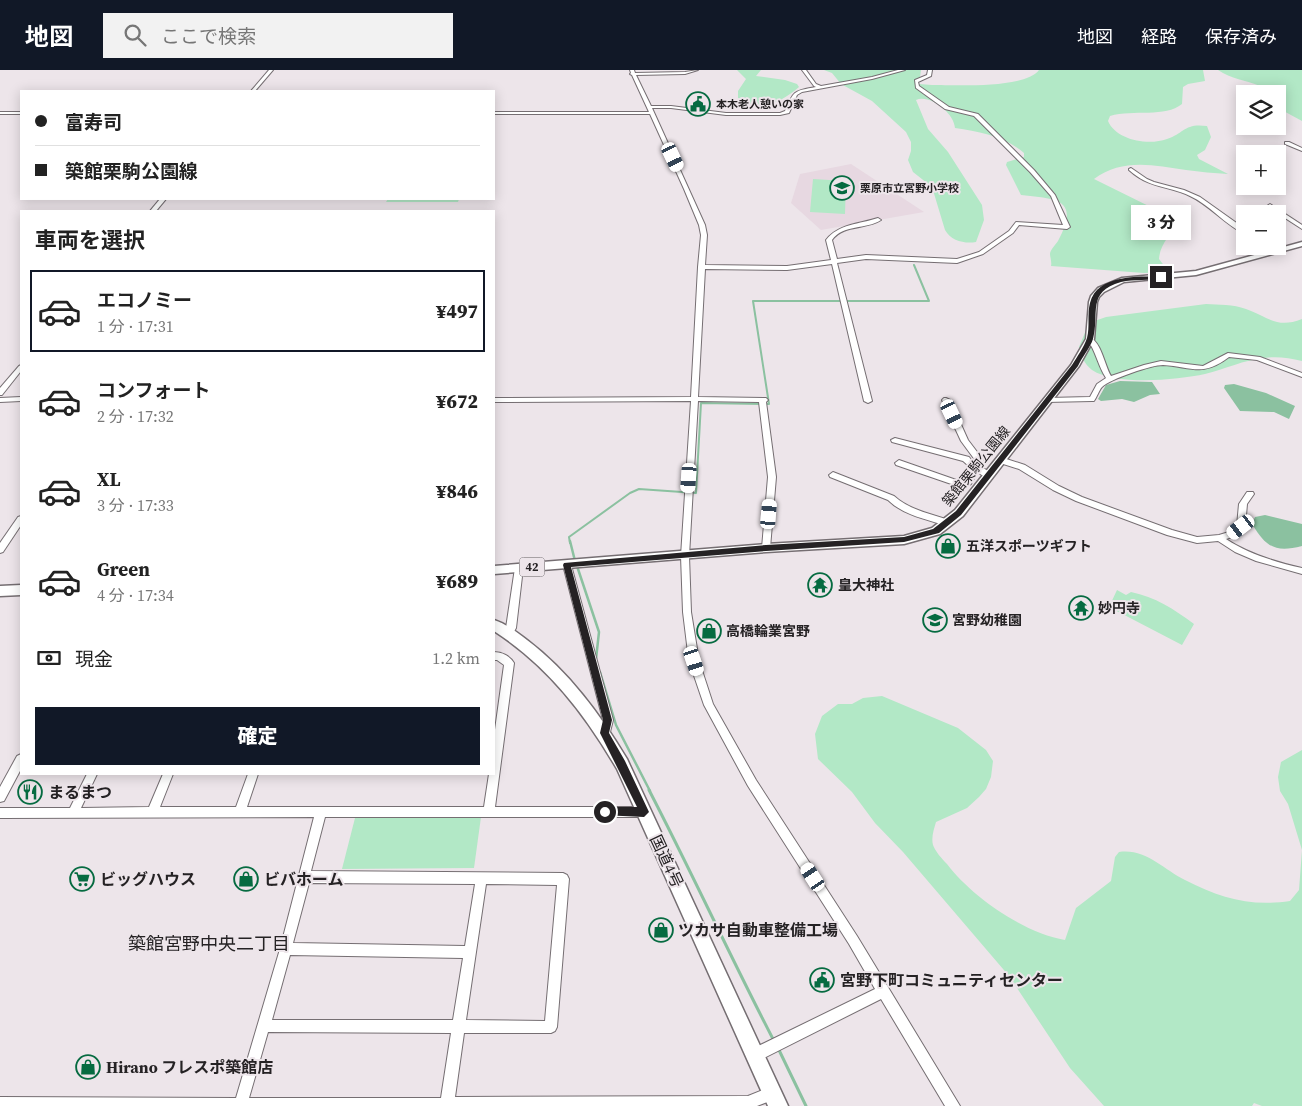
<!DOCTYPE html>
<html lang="ja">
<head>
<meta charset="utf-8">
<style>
  :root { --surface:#fff; --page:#f2f2f2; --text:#222; --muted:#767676; --line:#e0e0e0; --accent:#111827 }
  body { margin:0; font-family:"Source Serif 4","Noto Sans JP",serif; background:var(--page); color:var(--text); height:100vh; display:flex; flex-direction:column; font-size:19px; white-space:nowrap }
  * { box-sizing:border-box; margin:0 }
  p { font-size:16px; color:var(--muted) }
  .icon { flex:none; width:28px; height:28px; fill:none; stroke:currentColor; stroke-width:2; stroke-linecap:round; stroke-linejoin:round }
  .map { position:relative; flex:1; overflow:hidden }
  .side { position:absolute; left:20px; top:140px; width:475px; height:565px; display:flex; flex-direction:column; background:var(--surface); border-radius:0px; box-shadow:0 2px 12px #0003 }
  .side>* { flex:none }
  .hud { position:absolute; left:20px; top:20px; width:475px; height:110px; border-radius:0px; box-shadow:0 2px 12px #0003; display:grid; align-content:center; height:110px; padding:0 15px; background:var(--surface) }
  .fabs { position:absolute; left:1236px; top:15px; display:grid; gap:10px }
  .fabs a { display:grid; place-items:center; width:50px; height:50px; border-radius:0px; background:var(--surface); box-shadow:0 2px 12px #0003; font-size:25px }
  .end { position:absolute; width:22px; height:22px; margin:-11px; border:6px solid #252224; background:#fff; box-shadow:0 0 0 2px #fff }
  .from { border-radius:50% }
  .bubble { position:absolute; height:35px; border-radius:0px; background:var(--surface); box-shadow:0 2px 12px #0003; font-size:16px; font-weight:800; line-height:35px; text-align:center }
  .car { position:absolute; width:15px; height:30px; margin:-15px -8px; border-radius:6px; box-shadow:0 0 4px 1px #0007; background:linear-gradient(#fff 24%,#345 0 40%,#fff 0 76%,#345 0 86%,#fff 0) }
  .hud b { display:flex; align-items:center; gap:18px; height:48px; font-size:19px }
  .hud b+b { border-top:1px solid var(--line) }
  .hud i { width:12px; height:12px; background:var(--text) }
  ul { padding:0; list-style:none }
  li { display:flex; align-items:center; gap:15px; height:82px; margin:0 10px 8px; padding:0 5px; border:2px solid transparent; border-radius:0px }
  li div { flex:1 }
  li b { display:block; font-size:19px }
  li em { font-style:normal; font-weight:800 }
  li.active { border-color:var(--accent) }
  li>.icon { width:45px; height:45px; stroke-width:1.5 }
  h2 { padding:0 15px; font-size:22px; line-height:60px }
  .pay { display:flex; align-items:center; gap:12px; height:55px; padding:0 15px; font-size:19px }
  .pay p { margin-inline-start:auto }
  .cta { display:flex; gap:10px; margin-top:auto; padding:10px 15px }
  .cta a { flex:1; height:58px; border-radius:0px; background:var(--accent); color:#fff; font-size:20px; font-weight:800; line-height:58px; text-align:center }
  header { display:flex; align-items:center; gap:30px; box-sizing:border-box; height:70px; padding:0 25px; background:var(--accent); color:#fff }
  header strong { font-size:24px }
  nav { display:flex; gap:28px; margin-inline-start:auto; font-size:18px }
  .search { width:350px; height:45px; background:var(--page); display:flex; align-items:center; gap:12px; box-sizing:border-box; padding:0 18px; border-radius:0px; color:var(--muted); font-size:19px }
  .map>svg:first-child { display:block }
</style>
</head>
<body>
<header>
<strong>地図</strong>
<div class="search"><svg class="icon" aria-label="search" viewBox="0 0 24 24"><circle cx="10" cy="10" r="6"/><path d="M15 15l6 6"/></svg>ここで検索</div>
<nav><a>地図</a><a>経路</a><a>保存済み</a></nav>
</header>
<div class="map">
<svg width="1302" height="1036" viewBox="0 0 1302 1036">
  <rect width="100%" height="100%" fill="#ede5ea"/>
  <!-- built -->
  <path fill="#e7d8e1" d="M851 94 924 142 821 160 791 133 800 104Z"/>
  <!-- green -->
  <g fill="#b2e8c6">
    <path d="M737 0H761L756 6 785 10 797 14 799 17C780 33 760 43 738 28V21L746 9Z"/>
    <path d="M824 0H921L919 14 932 15C955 15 1025 19 1039 0H1203L1205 11 1188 14 1183 17 1182 34C1165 48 1134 39 1110 46L1108 51C1116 70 1148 76 1167 69 1185 63 1184 53 1207 56L1211 67 1205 80 1197 85 1199 89 1228 104C1214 103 1200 102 1186 100 1153 95 1122 88 1094 109L1181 152C1171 163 1160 174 1159 189L1169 202 1144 203 1051 196C1052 192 1050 187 1050 184 1050 180 1056 174 1058 171 1081 128 1056 129 1021 125L1006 95 1007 92 1024 87V83C1004 66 980 62 955 58 954 43 930 24 916 30L928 59 948 82 982 135 984 150 976 172C965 174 951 171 945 160L932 117 913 102 908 90 911 81V72L906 62 872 31 841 14 832 3Z"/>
    <path d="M1218 0H1302V51L1278 38V24C1270 24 1267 19 1260 16 1246 10 1231 9 1218 0Z"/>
    <path d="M813 109 846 111 845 144 810 142Z"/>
    <path d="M388 129H459L458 132H386Z"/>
    <path d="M1206 234C1219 235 1233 234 1246 239 1268 247 1277 259 1302 249V291C1289 288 1277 286 1264 288 1244 290 1225 299 1205 304 1177 310 1116 316 1092 300 1084 294 1081 285 1079 277L1089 253 1106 247Z"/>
    <path d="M1117 520 1126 525 1131 522C1155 527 1174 539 1194 554L1182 575 1109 537Z"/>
    <path d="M882 626 958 658 986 680 993 691 991 707 986 719 979 727 967 738 936 752C934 759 931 767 933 775 935 781 942 789 947 794 972 827 1024 863 1065 870L1076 838 1111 811 1115 787 1119 782C1145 778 1163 799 1185 810 1220 828 1250 837 1290 831L1299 820 1302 780 1288 734 1280 721 1278 707 1281 692 1302 680V1036H1262L1254 1033 1252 1036H1104L1070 998 1009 906 903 782 875 753 852 722 818 689 815 664 822 646 838 634H852L863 628Z"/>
    <path d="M481 747 474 798 342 799 355 748Z"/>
  </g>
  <!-- water -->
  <g fill="#8bc1a0">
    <path d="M1120 311 1152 312 1160 324 1150 325 1134 332 1122 329 1101 331 1098 329 1106 315Z"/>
    <path d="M1234 314 1266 323 1295 336 1289 349 1274 342 1240 341 1224 318 1225 315Z"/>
    <path d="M1265 445 1302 454V476C1275 483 1266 477 1252 454L1255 447Z"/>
  </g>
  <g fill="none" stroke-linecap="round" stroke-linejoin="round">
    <!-- stream-far2 -->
    <path stroke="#8bc1a0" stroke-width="2" d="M570 473 569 467 630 423 639 419 696 423 701 333 769 334 753 231H929L914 195"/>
    <!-- stream-far1 -->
    <g stroke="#8bc1a0" stroke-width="2.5">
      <path d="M570 471 575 491"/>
      <path d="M577 496 599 562 596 589"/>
      <path d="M600 602 616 655 650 721"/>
    </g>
    <!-- stream -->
    <g stroke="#8bc1a0" stroke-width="3">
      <path d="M649 720C692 803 731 888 774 971"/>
      <path d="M778 978 806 1036"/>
    </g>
    <!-- minor casing -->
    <g stroke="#756e72" stroke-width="2">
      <g id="minor">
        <path d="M269 0H273L255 21H251Z"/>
        <path d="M630 0H634L635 3 685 2 698 0 685 4 636 5 651 36H671L726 43H780L785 41C794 20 794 21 816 17L814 16 802 0H806L816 14 821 16 872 7 898 0H905L872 9 802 22 797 25 789 43 780 45H726L671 38H652L705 155 707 165 705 195 787 196 831 190 826 170C838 154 860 154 878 148L881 150C866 160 843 154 832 170L837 189 866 185 957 189 979 182 1009 161 1016 152 1063 155 1051 126 1030 102 974 46 945 39 916 18 915 10 927 5 928 0H932L931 6 918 12 919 16 949 37 978 44 1034 100 1055 125 1070 157 1067 159 1019 155 1013 163 983 184 957 193 866 189 837 193 872 331 868 333 864 331 832 194 787 200 705 199 698 327 766 328 768 330 766 332 776 407 770 478 766 481 762 478 768 407 759 332 698 331 689 486 691 542 699 591 713 634 756 710 857 866 960 1036H945L881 929 760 990 755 991 750 990 749 985 750 980 875 919 849 874 748 716 704 635 689 591 683 542 681 486 691 331 494 332V328L691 327 698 197 701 165 699 155 684 119 650 44H494V42H649L632 5 630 4 631 3Z"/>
        <rect x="0" y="42" width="21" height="2"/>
        <path d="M1285 72H1289L1302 78V81L1285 74Z"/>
        <path d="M1131 98 1147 109 1154 112 1184 120 1200 127 1245 159V164C1225 155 1210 135 1190 126 1167 115 1150 119 1129 100V99Z"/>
        <path d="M160 129H166L156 141H150Z"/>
        <path d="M1270 134 1302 155V159L1268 137 1267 136Z"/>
        <path d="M1264 176H1271L1277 181 1272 182Z"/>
        <path d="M1090 267C1102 274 1104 294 1111 306L1144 295 1161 291 1203 296 1228 283 1260 287 1302 303V307L1257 290 1229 287C1203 307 1192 297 1163 295 1152 295 1110 309 1102 317 1099 320 1097 327 1094 331H1092L1046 332 1044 330 1048 328 1090 327 1097 314 1106 308C1098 296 1096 281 1087 269Z"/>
        <path d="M21 295V301L2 325H0V318L19 296Z"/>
        <path d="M21 327V331L0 332V328Z"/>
        <path d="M944 328H946L950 330 968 370 984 391 983 393 977 394 991 403 992 405 991 407H985L977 402 971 414 963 418 896 395 895 393 899 390 962 412 965 410 971 398 963 391 892 372 891 370 895 368 969 387 972 391 975 390 961 371 942 330Z"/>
        <path d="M1000 387 1025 395 1059 416 1082 427 1172 460 1197 467 1219 465 1229 462 1237 456 1239 434 1247 422H1253L1254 424 1247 434 1245 457 1235 466 1226 469C1249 484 1275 492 1302 498V504L1256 491 1235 482 1218 471 1197 473 1167 465 1076 431 1053 420 1019 399 997 392 996 390Z"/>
        <path d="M833 402 894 426C909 440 932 444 951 451L952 453 948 456C928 450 903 445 888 430L830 407 829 405Z"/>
        <path d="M21 446V455L3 482 0 483V473L18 447Z"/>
        <path d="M567 492 571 495 613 650 609 666 605 667 601 666 600 663 603 650 563 495Z"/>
        <path d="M519 495 523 498 516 558 511 567H505L503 564 506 558 515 498Z"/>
        <path d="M494 582C502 582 510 586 514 593L495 737H644L648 738 649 742 648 746 644 747H325L311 801 563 803 567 805 569 809 557 957 555 961 551 963H464L455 1027 748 1026 773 1016 778 1018 780 1023 778 1028 757 1036H0V1027L236 1028 280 879 314 747 0 748V738H70L87 704H97L81 738 149 737 163 704H173L160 737H236L248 704H258L247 737H484L489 704H494V667L504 595 497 590H494ZM309 813 475 814 465 876 293 873ZM486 814 557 815 545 951 466 950ZM290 885 463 888 453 950H272ZM268 962 451 963 441 1028H249Z"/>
        <path d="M21 684V699L4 731 0 732V717L17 686Z"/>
      </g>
    </g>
    <!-- major casing -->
    <g stroke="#756e72" stroke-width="3">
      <path id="major" d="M1302 172V176L1196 205 1124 212 1104 222 1099 227 1097 232 1094 269 1079 296 963 446 940 464 904 474 766 482 494 504V496L766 474 904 466 932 458 955 440 1071 295 1086 269 1089 232 1091 226 1098 218 1122 208 1196 201Z"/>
    </g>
    <!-- highway casing -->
    <g stroke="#756e72" stroke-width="3">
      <g id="highway">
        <path d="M21 515V525L0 526V516Z"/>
        <path d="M494 550C506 554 517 562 527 570 569 602 600 644 627 689L788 1036H768L617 699C585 644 548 596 494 561Z"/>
      </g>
    </g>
    <!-- minor -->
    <use href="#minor" fill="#fff" fill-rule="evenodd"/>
    <!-- major -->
    <use href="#major" fill="#fff" fill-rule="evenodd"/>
    <!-- highway -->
    <use href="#highway" fill="#fff" fill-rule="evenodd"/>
  </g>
  <!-- route -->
  <path fill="#252224" d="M1161 206 1163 208C1149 211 1134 209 1121 212 1086 222 1100 243 1093 269 1090 278 1082 287 1078 296L961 445 939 463 904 472 766 481 571 497 612 650 609 663 625 691 649 742 644 747 601 745 600 742 605 737H637L600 663 603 650 563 495 564 493 766 475 904 467 933 459 956 441 1072 295C1077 287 1084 277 1087 268 1090 257 1087 244 1090 233 1097 204 1139 207 1161 206Z"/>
  <!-- icons -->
  <defs>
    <g id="civic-ring" transform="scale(1.25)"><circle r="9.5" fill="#ede5ea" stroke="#066b41" stroke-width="1.5"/><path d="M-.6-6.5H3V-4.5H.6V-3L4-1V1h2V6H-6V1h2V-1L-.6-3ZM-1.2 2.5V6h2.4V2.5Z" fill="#066b41"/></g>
    <g id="school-ring" transform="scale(1.25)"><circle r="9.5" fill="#ede5ea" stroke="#066b41" stroke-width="1.5"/><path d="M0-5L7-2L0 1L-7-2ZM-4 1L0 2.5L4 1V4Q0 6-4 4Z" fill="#066b41"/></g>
    <g id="shop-ring" transform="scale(1.25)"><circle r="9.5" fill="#ede5ea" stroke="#066b41" stroke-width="1.5"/><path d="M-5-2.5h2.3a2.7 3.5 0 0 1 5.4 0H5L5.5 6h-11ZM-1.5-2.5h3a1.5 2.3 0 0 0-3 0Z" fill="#066b41"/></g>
    <g id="temple-ring" transform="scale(1.25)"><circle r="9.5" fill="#ede5ea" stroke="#066b41" stroke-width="1.5"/><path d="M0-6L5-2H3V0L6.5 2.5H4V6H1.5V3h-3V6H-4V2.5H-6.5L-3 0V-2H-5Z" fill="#066b41"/></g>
    <g id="restaurant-ring" transform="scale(1.25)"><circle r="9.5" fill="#ede5ea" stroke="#066b41" stroke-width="1.5"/><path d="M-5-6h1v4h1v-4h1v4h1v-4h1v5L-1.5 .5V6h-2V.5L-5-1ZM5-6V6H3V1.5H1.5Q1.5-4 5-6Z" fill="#066b41"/></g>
    <g id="supermarket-ring" transform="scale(1.25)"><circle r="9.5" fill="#ede5ea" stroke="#066b41" stroke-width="1.5"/><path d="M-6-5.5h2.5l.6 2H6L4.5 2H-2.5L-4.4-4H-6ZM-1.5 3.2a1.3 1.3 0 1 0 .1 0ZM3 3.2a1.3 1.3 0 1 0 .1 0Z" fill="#066b41"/></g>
  </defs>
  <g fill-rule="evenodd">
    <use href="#civic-ring" x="698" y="34"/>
    <use href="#school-ring" x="842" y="118"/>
    <use href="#shop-ring" x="948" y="476"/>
    <use href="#temple-ring" x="820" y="515"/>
    <use href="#temple-ring" x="1081" y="538"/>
    <use href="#school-ring" x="935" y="550"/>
    <use href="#shop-ring" x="709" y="561"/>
    <use href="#restaurant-ring" x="30" y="722"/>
    <use href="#supermarket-ring" x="82" y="809"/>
    <use href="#shop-ring" x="246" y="809"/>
    <use href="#shop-ring" x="661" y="860"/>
    <use href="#civic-ring" x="822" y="910"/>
    <use href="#shop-ring" x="88" y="997"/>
  </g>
  <g text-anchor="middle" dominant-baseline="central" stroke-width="4" stroke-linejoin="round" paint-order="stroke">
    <!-- far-poi labels -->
    <g font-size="11" font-weight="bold" fill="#252224" stroke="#ede5ea" text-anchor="start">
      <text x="716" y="34">本木老人憩いの家</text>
      <text x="860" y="118">栗原市立宮野小学校</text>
    </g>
    <!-- shield labels -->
    <rect fill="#ede5ea" stroke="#615c5f" stroke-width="1" x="519.5" y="487.5" width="25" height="19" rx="4"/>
    <g font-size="12" font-weight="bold" fill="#252224">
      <text x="532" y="497">42</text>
    </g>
    <!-- street labels -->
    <g font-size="14" fill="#252224" stroke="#ede5ea">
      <text transform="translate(976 396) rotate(-51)">築館栗駒公園線</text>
    </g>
    <!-- poi labels -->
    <g font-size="14" font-weight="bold" fill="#252224" stroke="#ede5ea" text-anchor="start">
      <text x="966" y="476">五洋スポーツギフト</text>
      <text x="838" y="515">皇大神社</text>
      <text x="1098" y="538">妙円寺</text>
      <text x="952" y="550">宮野幼稚園</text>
      <text x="726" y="561">高橋輪業宮野</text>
    </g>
    <!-- near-poi labels -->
    <g font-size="16" font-weight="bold" fill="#252224" stroke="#ede5ea" text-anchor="start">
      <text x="48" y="722">まるまつ</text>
      <text x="100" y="809">ビッグハウス</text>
      <text x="264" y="809">ビバホーム</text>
      <text x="678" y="860">ツカサ自動車整備工場</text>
      <text x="840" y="910">宮野下町コミュニティセンター</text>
      <text x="106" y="997">Hirano フレスポ築館店</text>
    </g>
    <!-- near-street labels -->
    <g font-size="16" fill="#252224" stroke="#ede5ea">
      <text transform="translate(667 791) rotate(65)">国道4号</text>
    </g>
    <!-- near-neighbourhood labels -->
    <g font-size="18" fill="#252224" stroke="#ede5ea">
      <text x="209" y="873">築館宮野中央二丁目</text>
    </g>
  </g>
</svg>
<div class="fabs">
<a><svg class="icon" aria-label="layers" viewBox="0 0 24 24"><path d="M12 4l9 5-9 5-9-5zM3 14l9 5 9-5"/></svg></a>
<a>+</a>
<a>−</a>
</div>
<i class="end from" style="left:605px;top:742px"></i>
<i class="end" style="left:1161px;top:207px"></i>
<div class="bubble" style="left:1131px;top:135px;width:60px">3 分</div>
<i class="car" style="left:673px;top:87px;rotate:155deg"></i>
<i class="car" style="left:952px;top:344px;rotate:155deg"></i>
<i class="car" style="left:689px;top:408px;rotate:184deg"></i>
<i class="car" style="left:769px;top:444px;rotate:5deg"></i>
<i class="car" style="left:1241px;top:457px;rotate:233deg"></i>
<i class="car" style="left:694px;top:591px;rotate:162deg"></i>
<i class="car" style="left:813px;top:807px;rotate:327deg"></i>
<div class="hud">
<b><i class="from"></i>富寿司</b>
<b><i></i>築館栗駒公園線</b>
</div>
<section class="side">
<h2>車両を選択</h2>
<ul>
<li class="active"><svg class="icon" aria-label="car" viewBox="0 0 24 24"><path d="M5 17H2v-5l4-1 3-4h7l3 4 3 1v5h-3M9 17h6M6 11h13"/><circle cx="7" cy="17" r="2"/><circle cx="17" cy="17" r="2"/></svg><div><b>エコノミー</b><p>1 分 · 17:31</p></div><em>¥497</em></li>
<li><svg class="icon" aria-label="car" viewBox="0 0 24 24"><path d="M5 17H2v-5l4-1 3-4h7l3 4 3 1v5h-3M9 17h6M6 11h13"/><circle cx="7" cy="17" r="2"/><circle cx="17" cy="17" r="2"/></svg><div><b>コンフォート</b><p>2 分 · 17:32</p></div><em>¥672</em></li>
<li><svg class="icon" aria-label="car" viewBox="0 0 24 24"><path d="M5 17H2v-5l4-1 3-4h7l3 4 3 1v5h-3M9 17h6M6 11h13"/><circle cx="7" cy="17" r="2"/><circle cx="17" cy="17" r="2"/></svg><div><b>XL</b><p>3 分 · 17:33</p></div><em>¥846</em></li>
<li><svg class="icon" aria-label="car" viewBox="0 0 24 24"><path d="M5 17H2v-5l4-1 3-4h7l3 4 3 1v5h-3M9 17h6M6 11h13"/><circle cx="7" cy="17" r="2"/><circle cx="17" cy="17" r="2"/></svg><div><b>Green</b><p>4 分 · 17:34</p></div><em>¥689</em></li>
</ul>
<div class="pay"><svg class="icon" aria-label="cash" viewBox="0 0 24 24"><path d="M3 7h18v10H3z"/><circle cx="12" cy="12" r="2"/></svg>現金<p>1.2 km</p></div>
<div class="cta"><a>確定</a></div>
</section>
</div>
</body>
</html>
